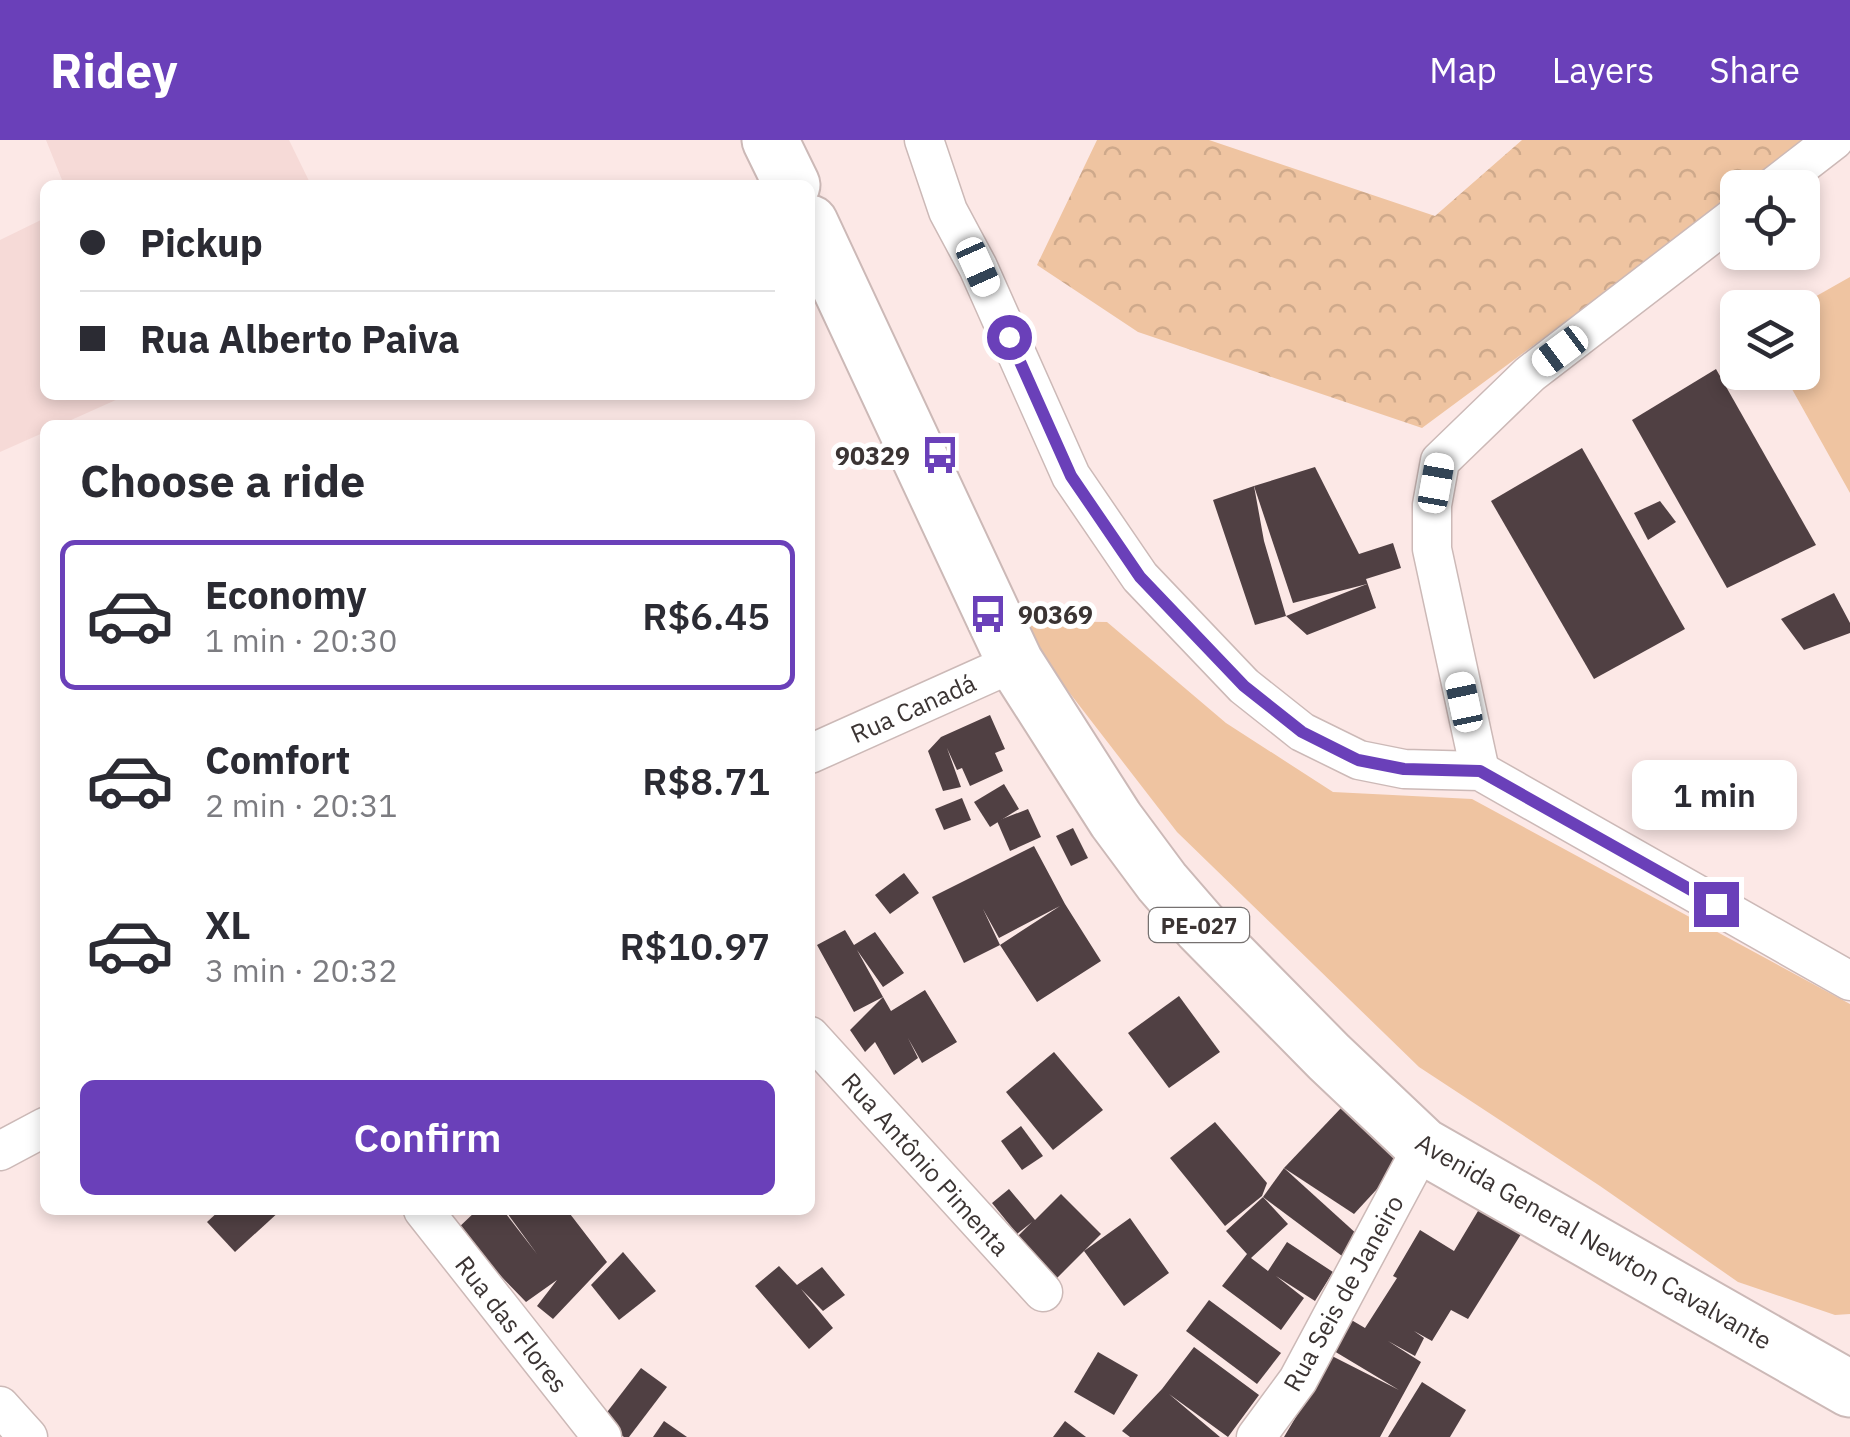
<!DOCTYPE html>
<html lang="en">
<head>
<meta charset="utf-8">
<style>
  :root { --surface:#fff; --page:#f7f7f7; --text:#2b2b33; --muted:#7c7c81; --line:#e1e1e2; --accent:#6a40b9 }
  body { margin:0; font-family:"IBM Plex Sans",sans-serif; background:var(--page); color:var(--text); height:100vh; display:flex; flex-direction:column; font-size:38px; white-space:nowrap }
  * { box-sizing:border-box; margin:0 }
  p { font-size:32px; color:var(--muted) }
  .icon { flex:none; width:55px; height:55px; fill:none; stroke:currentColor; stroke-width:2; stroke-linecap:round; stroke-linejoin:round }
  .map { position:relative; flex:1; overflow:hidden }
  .sheet { position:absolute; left:40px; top:280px; width:775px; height:795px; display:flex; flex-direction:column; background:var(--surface); border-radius:15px; box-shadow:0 5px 15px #0003 }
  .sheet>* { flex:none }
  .guide { position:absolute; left:40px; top:40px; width:775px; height:220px; border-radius:15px; box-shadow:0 5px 15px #0003; display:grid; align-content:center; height:220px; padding:0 40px; background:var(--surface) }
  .buttons { position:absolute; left:1720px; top:30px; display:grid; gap:20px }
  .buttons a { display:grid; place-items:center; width:100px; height:100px; border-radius:15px; background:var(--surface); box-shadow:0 5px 15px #0003; font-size:50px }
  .end { position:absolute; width:45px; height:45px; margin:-22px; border:12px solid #6a40b9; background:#fff; box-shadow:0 0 0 5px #fff }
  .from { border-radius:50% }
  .bubble { position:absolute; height:70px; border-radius:15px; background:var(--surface); box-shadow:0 5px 15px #0003; font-size:32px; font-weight:600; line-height:70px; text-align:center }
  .car { position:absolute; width:30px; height:60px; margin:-30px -15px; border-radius:12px; box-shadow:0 0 8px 2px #0007; background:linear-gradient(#fff 24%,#345 0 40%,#fff 0 76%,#345 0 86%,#fff 0) }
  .guide b { display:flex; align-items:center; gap:35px; height:95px; font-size:38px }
  .guide b+b { border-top:2px solid var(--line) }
  .guide i { width:25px; height:25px; background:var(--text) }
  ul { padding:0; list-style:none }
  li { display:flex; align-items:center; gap:30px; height:150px; margin:0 20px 15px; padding:0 20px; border:5px solid transparent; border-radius:15px }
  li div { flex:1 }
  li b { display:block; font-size:38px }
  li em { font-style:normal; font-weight:600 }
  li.on { border-color:var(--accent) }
  li>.icon { width:90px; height:90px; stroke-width:1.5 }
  h2 { padding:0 40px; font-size:45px; line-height:120px }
  .button { display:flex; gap:20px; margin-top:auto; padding:20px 40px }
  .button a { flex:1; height:115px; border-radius:15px; background:var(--accent); color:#fff; font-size:40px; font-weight:600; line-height:115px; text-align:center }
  header { display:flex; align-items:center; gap:60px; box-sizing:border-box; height:140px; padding:0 50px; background:var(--accent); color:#fff }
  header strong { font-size:48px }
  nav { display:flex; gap:55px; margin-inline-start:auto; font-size:35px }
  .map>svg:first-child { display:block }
</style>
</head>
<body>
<header>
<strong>Ridey</strong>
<nav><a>Map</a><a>Layers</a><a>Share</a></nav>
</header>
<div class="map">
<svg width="1850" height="1297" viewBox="0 0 1850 1297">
  <defs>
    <pattern id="forest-crowns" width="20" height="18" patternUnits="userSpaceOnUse" patternTransform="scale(2.5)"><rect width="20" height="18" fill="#efc4a1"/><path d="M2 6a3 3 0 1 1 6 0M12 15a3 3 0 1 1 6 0" fill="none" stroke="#cea98b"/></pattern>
  </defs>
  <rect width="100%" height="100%" fill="#fce8e6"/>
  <!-- built -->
  <g fill="#f6dad7">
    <path d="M46 0H289L311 45H64Z"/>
    <path d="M45 78V255H127L60 285H45V292L0 312V100Z"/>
  </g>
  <!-- forest -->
  <path fill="url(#forest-crowns)" d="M1097 0H1209L1435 76 1522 0H1812L1748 47 1738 48 1737 55 1422 288 1138 192 1037 125Z"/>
  <!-- park -->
  <g fill="#efc4a1">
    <path d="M1850 137V353L1783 233 1802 232V168L1797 167Z"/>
    <path d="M1014 481 1107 482 1226 583 1333 652 1472 659 1850 864V1174L1835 1175 1738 1142 1600 1046 1419 927 1177 692Z"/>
  </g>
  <!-- building -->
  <g fill="#504043">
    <path d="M1716 229 1816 405 1727 448 1632 280Z"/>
    <path d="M1582 308 1685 489 1594 539 1491 361Z"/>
    <path d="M1315 327 1359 414 1393 403 1401 428 1366 439 1376 468 1307 495 1286 476 1367 444 1293 463 1254 346Z"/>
    <path d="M1254 346 1264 401 1286 476 1255 485 1213 360Z"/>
    <path d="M1660 361 1676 382 1648 400 1634 373Z"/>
    <path d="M1834 453 1850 483V493L1804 510 1781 479Z"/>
    <path d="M990 575 1005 609 995 613 1003 631 970 646 962 628 957 630 947 608 961 647 943 651 928 611 941 597Z"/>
    <path d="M1004 644 1019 669 990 687 974 662Z"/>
    <path d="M962 658 971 680 944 690 935 669Z"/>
    <path d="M1028 669 1041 697 1010 711 997 681Z"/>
    <path d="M1073 688 1088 718 1071 726 1056 696Z"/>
    <path d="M1034 706 1065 764 1101 821 1037 862 1000 805 1060 766 999 798 983 769 1000 805 964 823 932 757Z"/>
    <path d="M904 733 919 753 890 774 875 755Z"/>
    <path d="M845 790 854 805 875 792 904 833 883 847 857 810 883 857 854 872 817 805Z"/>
    <path d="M925 850 957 902 922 923 908 898 918 918 894 935 875 902 865 912 850 890 883 857 891 871Z"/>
    <path d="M1179 856 1220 912 1169 948 1128 893Z"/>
    <path d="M1054 912 1103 970 1053 1010 1006 952Z"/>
    <path d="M1342 967 1401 1023 1354 1074 1284 1028Z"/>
    <path d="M1215 982 1267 1043 1262 1056 1225 1086 1170 1018Z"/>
    <path d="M1021 986 1043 1016 1022 1030 1001 1001Z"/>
    <path d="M1284 1028 1359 1096 1342 1116 1263 1057Z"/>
    <path d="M1009 1049 1035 1080 1061 1054 1101 1094 1084 1111 1130 1078 1169 1133 1124 1166 1084 1111 1052 1143 1012 1102 1032 1082 1017 1094 992 1063Z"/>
    <path d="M1263 1057 1288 1084 1251 1118 1268 1131 1287 1102 1333 1132 1315 1161 1276 1136 1304 1158 1281 1190 1222 1146 1247 1114 1226 1091Z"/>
    <path d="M1481 1066 1523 1091 1468 1179 1451 1170 1432 1201 1414 1191 1424 1198 1415 1216 1388 1201 1421 1222 1380 1297H1284L1332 1216 1399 1250 1329 1208 1348 1178 1365 1188 1397 1138 1393 1136 1420 1090 1454 1111Z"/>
    <path d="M220 1070H281L235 1112 207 1082Z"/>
    <path d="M477 1070H503L537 1114 505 1070H567L607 1122 553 1179 537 1166 557 1140 526 1162 456 1090Z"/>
    <path d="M623 1112 656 1151 619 1180 591 1145Z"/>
    <path d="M779 1126 797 1145 822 1127 845 1155 823 1171 801 1149 833 1188 809 1209 755 1146Z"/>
    <path d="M1209 1160 1281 1213 1257 1244 1186 1191Z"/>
    <path d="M1194 1207 1259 1255 1228 1297 1169 1254 1220 1297H1130L1122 1291 1162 1249Z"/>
    <path d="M1098 1212 1138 1235 1114 1275 1074 1252Z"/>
    <path d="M641 1228 667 1247 629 1297H624L601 1280Z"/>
    <path d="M1422 1242 1466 1270 1450 1297H1388Z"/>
    <path d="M664 1281 687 1297H653Z"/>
    <path d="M1065 1281 1086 1297H1053Z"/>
  </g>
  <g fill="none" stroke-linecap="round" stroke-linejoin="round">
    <!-- street casing -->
    <g stroke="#ccb9b7" stroke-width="41">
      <g id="street">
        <path d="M924 0 948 71 978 127 1071 336 1140 437 1244 546 1302 592 1359 620 1404 629 1480 631 1850 841"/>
        <path d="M1772 48 1834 0"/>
        <path d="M810 614 1015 522"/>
        <path d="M1480 631 1432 409V365L1440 321 1530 234 1738 74"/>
        <path d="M810 896 1043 1152"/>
        <path d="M0 1011 45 987"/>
        <path d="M423 1070 602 1297"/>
        <path d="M0 1266 28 1297"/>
        <path d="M1256 1297 1298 1240 1423 1006"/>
      </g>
    </g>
    <!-- primary casing -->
    <g stroke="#ccb9b7" stroke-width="59">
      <g id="primary">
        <path d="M770 0 792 45"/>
        <path d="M810 83 1015 522 1116 680 1162 742 1201 787 1329 917 1423 1006 1850 1249"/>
      </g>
    </g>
    <!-- street -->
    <use href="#street" stroke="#fff" stroke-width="38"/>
    <!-- primary -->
    <use href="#primary" stroke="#fff" stroke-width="55"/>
  </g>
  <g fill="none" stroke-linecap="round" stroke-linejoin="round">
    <!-- route -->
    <path stroke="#6a40b9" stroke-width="12" d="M1009 197 1071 336 1140 437 1244 546 1302 592 1358 620 1404 629 1480 631 1716 764"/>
  </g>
  <!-- icons -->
  <defs>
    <g id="bus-bare" transform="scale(3)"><path d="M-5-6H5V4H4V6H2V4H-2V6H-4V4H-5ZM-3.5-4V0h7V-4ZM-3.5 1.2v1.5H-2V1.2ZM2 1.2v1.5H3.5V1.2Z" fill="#6a40b9" stroke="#fff" stroke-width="2.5" paint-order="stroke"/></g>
  </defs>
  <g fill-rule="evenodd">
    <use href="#bus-bare" x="940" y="315"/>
    <use href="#bus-bare" x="988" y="474"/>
  </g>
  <g text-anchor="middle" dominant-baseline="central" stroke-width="10" stroke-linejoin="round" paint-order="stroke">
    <!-- shield labels -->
    <rect fill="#fff" stroke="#767170" stroke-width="2.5" x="1149" y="768" width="100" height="34" rx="8"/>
    <g font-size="22" font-weight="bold" fill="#3b3433">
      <text x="1199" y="785">PE-027</text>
    </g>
    <!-- poi labels -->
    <g font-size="25" font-weight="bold" fill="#3b3433" stroke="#fff" text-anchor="end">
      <text x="910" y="315">90329</text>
      <text x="1018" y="474" text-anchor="start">90369</text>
    </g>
    <!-- street labels -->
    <g font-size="25" fill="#3b3433" stroke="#fff">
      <text transform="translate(913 568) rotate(-24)">Rua Canadá</text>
      <text transform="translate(926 1024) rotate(48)">Rua Antônio Pimenta</text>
      <text transform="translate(1594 1101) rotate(30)">Avenida General Newton Cavalvante</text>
      <text transform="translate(1343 1153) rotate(-61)">Rua Seis de Janeiro</text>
      <text transform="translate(512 1184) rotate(52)">Rua das Flores</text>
    </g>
  </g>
</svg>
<div class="buttons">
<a><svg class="icon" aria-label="locate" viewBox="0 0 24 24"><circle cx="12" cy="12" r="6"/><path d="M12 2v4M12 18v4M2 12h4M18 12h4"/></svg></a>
<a><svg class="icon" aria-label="layers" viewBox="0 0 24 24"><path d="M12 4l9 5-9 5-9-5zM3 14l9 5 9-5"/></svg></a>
</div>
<i class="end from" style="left:1009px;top:197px"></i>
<i class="end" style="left:1716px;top:764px"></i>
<div class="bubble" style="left:1632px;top:620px;width:165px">1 min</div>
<i class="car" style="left:978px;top:127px;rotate:156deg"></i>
<i class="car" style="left:1560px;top:211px;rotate:233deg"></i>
<i class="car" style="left:1436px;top:343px;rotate:10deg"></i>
<i class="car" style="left:1464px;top:562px;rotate:348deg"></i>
<div class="guide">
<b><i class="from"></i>Pickup</b>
<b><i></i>Rua Alberto Paiva</b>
</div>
<section class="sheet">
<h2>Choose a ride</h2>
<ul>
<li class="on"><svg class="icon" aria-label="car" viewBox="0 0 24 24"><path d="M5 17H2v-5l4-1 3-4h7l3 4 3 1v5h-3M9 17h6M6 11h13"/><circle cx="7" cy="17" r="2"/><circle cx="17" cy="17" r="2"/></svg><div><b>Economy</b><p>1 min · 20:30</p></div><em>R$6.45</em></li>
<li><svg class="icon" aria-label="car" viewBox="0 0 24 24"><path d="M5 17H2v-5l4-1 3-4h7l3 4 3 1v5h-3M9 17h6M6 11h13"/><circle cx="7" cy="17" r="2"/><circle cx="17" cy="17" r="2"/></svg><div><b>Comfort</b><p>2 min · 20:31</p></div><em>R$8.71</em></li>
<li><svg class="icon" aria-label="car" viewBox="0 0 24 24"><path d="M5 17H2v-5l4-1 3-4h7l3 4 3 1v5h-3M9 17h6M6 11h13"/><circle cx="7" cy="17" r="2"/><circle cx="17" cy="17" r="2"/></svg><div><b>XL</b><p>3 min · 20:32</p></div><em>R$10.97</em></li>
</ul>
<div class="button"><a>Confirm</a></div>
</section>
</div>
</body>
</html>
